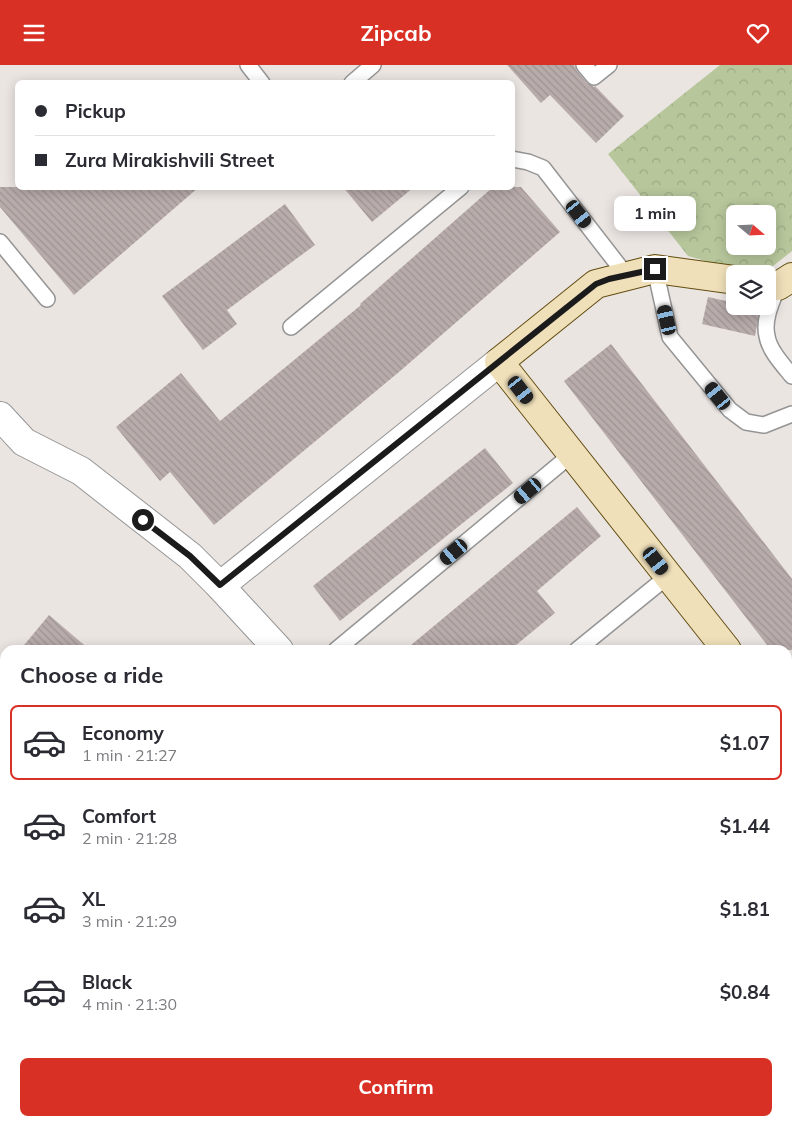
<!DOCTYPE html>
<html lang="en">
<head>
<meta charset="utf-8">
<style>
  :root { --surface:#fff; --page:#f7f7f7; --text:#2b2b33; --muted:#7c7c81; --line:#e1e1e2; --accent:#d93025 }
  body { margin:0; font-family:Mulish,sans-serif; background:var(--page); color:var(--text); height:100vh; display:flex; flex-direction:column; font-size:19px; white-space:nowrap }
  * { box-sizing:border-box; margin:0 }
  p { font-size:16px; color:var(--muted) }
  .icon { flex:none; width:28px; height:28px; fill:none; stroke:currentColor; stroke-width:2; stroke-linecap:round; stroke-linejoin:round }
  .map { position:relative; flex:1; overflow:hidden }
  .panel { position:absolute; left:0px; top:580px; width:792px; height:481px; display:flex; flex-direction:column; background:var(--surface); border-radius:15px 15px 0 0; box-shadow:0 2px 12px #0003 }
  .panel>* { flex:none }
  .guide { position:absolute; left:15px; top:15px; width:500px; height:110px; border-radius:8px; box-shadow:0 2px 12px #0003; display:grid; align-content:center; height:110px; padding:0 20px; background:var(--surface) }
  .needle { width:32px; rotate:109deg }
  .tools { position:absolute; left:726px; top:140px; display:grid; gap:10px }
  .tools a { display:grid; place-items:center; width:50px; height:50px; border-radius:8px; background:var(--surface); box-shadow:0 2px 12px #0003; font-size:25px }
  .end { position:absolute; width:22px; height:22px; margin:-11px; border:6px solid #1b1b1b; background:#fff; box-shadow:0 0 0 2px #fff }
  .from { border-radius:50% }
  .bubble { position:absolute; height:35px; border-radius:8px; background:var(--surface); box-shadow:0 2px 12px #0003; font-size:16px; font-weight:700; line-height:35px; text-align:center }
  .car { position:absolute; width:15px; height:30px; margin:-15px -8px; border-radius:6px; box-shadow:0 0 4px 1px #0007; background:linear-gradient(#222 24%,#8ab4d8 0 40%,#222 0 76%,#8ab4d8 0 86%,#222 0) }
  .guide b { display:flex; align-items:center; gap:18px; height:48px; font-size:19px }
  .guide b+b { border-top:1px solid var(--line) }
  .guide i { width:12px; height:12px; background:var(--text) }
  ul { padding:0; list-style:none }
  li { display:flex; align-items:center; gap:15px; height:75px; margin:0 10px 8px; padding:0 10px; border:2px solid transparent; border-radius:8px }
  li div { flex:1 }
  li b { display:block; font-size:19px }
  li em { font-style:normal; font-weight:700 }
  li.selected { border-color:var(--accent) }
  li>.icon { width:45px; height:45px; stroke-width:1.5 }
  h2 { padding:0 20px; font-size:22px; line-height:60px }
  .primary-button { display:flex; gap:10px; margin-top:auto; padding:10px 20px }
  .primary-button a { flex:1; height:58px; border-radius:8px; background:var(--accent); color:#fff; font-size:20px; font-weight:700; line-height:58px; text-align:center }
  header { display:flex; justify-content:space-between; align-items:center; height:65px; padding:0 20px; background:var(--accent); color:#fff; font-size:22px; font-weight:700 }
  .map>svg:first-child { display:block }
</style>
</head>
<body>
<header><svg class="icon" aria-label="menu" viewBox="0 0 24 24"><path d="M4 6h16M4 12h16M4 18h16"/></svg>Zipcab<svg class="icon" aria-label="heart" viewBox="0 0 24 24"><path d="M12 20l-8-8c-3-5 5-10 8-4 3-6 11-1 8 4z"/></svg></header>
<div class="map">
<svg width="792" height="1061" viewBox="0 0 792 1061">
  <defs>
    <pattern id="forest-crowns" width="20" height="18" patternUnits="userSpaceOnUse" patternTransform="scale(1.25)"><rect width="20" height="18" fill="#b7c69b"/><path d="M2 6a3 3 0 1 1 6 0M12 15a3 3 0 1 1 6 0" fill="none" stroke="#9daa85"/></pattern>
    <pattern id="building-back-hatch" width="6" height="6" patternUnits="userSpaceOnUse" patternTransform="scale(1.25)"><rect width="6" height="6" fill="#b8acab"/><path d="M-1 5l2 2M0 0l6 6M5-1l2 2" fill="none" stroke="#9e9393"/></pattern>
  </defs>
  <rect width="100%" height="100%" fill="#ebe5e2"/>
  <!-- forest -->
  <path fill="url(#forest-crowns)" fill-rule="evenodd" d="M720 0H792V186L763 209H752L688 191 608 89ZM735 149H768V181H735Z"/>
  <!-- pitch -->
  <path fill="#88d19b" d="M789 722 792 726V840L788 834V724Z"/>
  <!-- building -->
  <g fill="url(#building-back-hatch)">
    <path d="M507 0H574L577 6 587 18 594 22 595 21 624 51 596 78 550 30 541 38Z"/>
    <path d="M0 122H199L74 230 0 142Z"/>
    <path d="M343 122H414L372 157Z"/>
    <path d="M493 122H521L560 167 399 307 214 460 170 407 160 416 116 362 181 308 220 356 361 240 360 239Z"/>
    <path d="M285 139 315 180 227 245 237 259 203 285 162 231Z"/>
    <path d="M708 232 735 238V241L760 243 755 271 702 259Z"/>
    <path d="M611 279 792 514V585H771L564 316Z"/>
    <path d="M485 383 513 418 340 556 313 521Z"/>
    <path d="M577 442 601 471 537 526 555 548 510 585H405Z"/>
    <path d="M49 550 90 585H20Z"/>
  </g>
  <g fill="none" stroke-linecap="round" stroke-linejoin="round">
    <!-- lane casing -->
    <g stroke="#959595" stroke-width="18">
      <g id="lane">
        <path d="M248 0 262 18"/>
        <path d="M584 0 594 12 609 0"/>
        <path d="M352 18 373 0"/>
        <path d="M512 94 528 97 543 103 626 210"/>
        <path d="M0 177 47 234"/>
        <path d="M655 204 670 272 730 345 746 357 764 360 792 349"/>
        <path d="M778 221C772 236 763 255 767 271 769 285 783 300 792 311"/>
        <path d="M291 262 461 122"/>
        <path d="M336 585 572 389"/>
        <path d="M577 585 668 511"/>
        <path d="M788 883 792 889"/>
      </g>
    </g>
    <!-- street casing -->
    <g stroke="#959595" stroke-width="30">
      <g id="street">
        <path d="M0 351 24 377 81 406 190 491 220 521 279 585"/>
        <path d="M220 521 499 297"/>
        <path d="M0 728 5 726"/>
        <path d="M709 1056 713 1061"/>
      </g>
    </g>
    <!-- secondary casing -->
    <g stroke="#624e11" stroke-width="30">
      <g id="secondary">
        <path d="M768 220 778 221 792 212"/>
        <path d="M727 585 499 297 596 219 655 204 735 215"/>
        <path d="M788 662 792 668"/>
      </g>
    </g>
    <!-- lane -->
    <use href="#lane" stroke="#fff" stroke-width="15"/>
    <!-- street -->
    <use href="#street" stroke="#fff" stroke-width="28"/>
    <!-- secondary -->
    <use href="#secondary" stroke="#f0e0ba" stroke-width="28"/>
  </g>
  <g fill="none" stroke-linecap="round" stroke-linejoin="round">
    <!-- route -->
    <path stroke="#1b1b1b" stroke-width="6" d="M143 455 190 491 220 520 596 219 609 214 655 204"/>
  </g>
</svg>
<div class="tools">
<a><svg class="needle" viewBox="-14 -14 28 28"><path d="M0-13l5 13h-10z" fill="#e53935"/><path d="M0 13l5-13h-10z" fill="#7c7c81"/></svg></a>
<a><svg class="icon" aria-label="layers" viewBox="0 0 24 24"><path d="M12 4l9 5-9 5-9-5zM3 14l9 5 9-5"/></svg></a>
</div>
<i class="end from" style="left:143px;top:455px"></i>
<i class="end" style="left:655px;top:204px"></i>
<div class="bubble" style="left:614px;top:131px;width:82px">1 min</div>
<i class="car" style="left:579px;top:149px;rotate:142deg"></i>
<i class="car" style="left:667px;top:255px;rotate:347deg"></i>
<i class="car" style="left:521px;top:325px;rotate:142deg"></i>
<i class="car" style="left:718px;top:331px;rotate:321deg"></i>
<i class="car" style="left:528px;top:426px;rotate:230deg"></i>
<i class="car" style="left:454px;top:487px;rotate:230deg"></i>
<i class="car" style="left:656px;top:496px;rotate:142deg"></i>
<div class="guide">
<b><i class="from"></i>Pickup</b>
<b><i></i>Zura Mirakishvili Street</b>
</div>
<section class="panel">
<h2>Choose a ride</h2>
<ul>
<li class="selected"><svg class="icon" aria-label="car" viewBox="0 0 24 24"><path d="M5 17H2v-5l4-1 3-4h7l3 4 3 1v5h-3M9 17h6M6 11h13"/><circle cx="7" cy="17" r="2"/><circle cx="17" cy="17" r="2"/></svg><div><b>Economy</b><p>1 min · 21:27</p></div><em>$1.07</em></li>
<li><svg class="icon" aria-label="car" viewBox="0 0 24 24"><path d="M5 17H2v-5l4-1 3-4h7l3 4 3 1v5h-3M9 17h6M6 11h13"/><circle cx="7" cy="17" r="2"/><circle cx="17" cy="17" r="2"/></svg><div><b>Comfort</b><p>2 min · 21:28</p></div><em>$1.44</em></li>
<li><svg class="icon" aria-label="car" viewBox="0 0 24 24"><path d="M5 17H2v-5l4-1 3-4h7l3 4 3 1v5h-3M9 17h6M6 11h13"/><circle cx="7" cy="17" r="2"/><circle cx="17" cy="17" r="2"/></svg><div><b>XL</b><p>3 min · 21:29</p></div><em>$1.81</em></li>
<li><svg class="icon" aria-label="car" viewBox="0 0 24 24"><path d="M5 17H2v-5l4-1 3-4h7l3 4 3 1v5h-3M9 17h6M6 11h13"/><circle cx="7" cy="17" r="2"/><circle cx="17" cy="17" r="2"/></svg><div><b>Black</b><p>4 min · 21:30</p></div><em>$0.84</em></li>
</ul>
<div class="primary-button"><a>Confirm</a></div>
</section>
</div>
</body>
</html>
